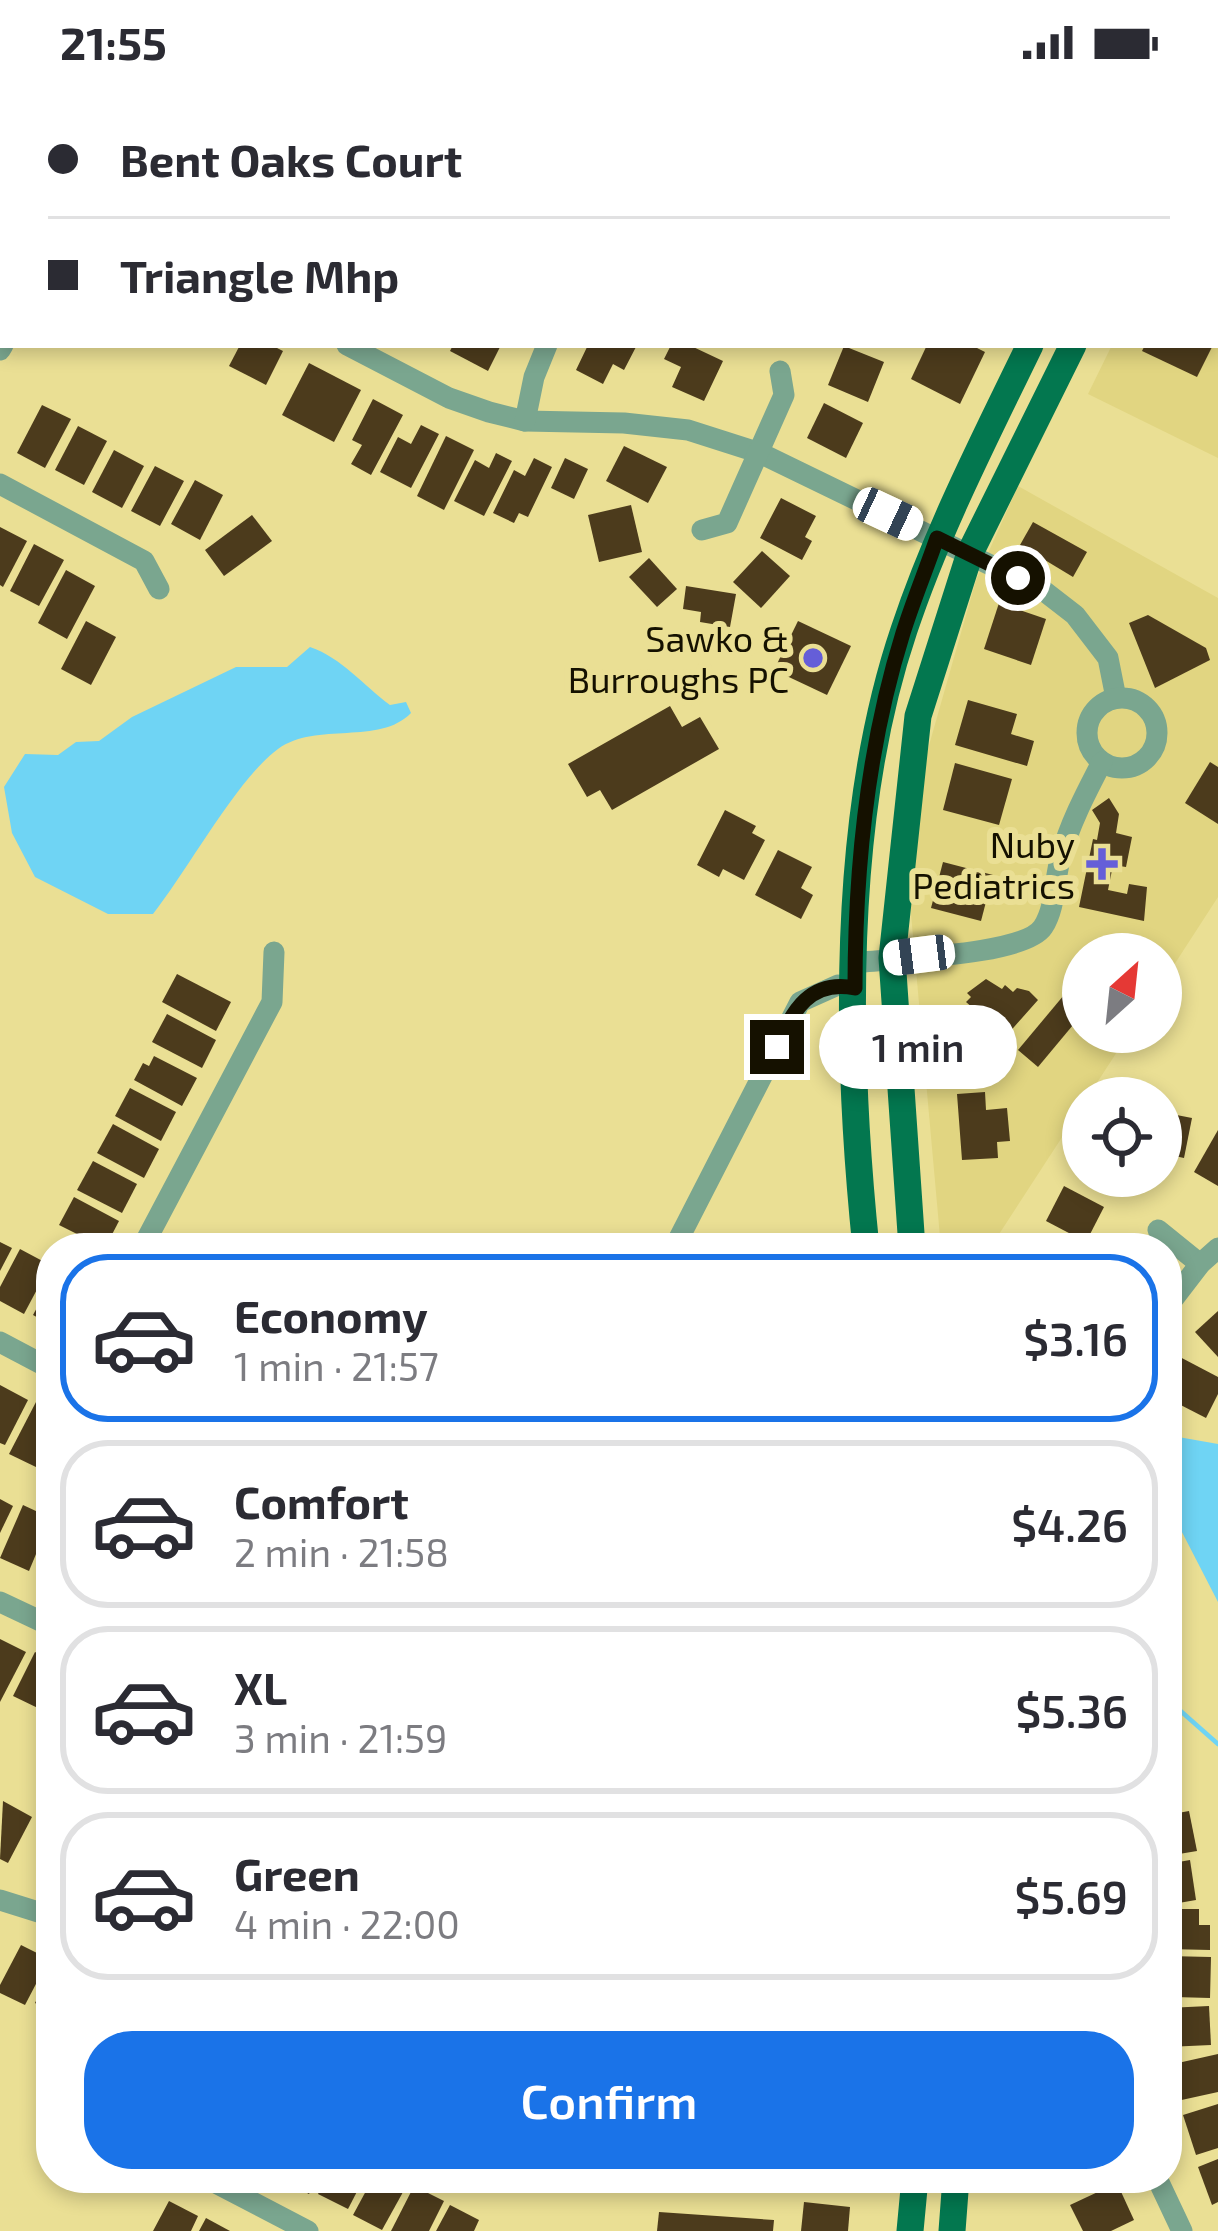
<!DOCTYPE html>
<html lang="en">
<head>
<meta charset="utf-8">
<style>
  :root { --surface:#fff; --page:#f7f7f7; --text:#2b2b33; --muted:#7c7c81; --line:#e1e1e2; --accent:#1a73e8 }
  body { margin:0; font-family:"Exo 2",sans-serif; background:var(--page); color:var(--text); height:100vh; display:flex; flex-direction:column; font-size:45px; white-space:nowrap }
  * { box-sizing:border-box; margin:0 }
  p { font-size:39px; color:var(--muted) }
  .icon { flex:none; width:66px; height:66px; fill:none; stroke:currentColor; stroke-width:2; stroke-linecap:round; stroke-linejoin:round }
  .map { position:relative; flex:1; overflow:hidden }
  .side { position:absolute; left:36px; top:1149px; width:1146px; height:960px; display:flex; flex-direction:column; background:var(--surface); border-radius:48px; box-shadow:0 6px 18px #0003 }
  .side>* { flex:none }
  .guide { position:absolute; left:0px; top:0px; width:1218px; height:264px; box-shadow:0 6px 18px #0003; display:grid; align-content:center; height:264px; padding:0 48px; background:var(--surface) }
  .needle { width:78px; rotate:27deg }
  .tools { position:absolute; left:1062px; top:849px; display:grid; gap:24px }
  .tools a { display:grid; place-items:center; width:120px; height:120px; border-radius:50%; background:var(--surface); box-shadow:0 6px 18px #0003; font-size:60px }
  .end { position:absolute; width:54px; height:54px; margin:-27px; border:15px solid #151100; background:#fff; box-shadow:0 0 0 6px #fff }
  .from { border-radius:50% }
  .bubble { position:absolute; height:84px; border-radius:42px; background:var(--surface); box-shadow:0 6px 18px #0003; font-size:39px; font-weight:600; line-height:84px; text-align:center }
  .car { position:absolute; width:36px; height:72px; margin:-36px -18px; border-radius:15px; box-shadow:0 0 9px 3px #0007; background:linear-gradient(#fff 24%,#345 0 40%,#fff 0 76%,#345 0 86%,#fff 0) }
  .guide b { display:flex; align-items:center; gap:42px; height:114px; font-size:45px }
  .guide b+b { border-top:3px solid var(--line) }
  .guide i { width:30px; height:30px; background:var(--text) }
  ul { padding:21px 0 0; list-style:none }
  li { display:flex; align-items:center; gap:36px; height:168px; margin:0 24px 18px; padding:0 24px; border:6px solid var(--line); border-radius:48px }
  li div { flex:1 }
  li b { display:block; font-size:45px }
  li em { font-style:normal; font-weight:600 }
  li.active { border-color:var(--accent) }
  li>.icon { width:108px; height:108px; stroke-width:1.5 }
  .cta { display:flex; gap:24px; margin-top:auto; padding:24px 48px }
  .cta a { flex:1; height:138px; border-radius:48px; background:var(--accent); color:#fff; font-size:48px; font-weight:600; line-height:138px; text-align:center }
  .status { display:flex; justify-content:space-between; align-items:center; height:84px; padding:0 60px; background:var(--surface); direction:ltr }
  .status svg { height:33px; fill:currentColor }
  .map>svg:first-child { display:block }
</style>
</head>
<body>
<div class="status"><b>21:55</b><svg viewBox="0 0 49 12"><path d="M0 12V9h3v3zM5 12V6h3v6zM10 12V3h3v9zM15 12V0h3v12zM26 1h20v11H26zM47 4h2v5h-2z"/></svg></div>
<div class="map">
<svg width="1218" height="2147" viewBox="0 0 1218 2147">
  <rect width="100%" height="100%" fill="#eadf94"/>
  <!-- built -->
  <g fill="#e1d581">
    <path d="M1215 176 1218 178V374L1088 310 1112 261H1215Z"/>
    <path d="M1018 402 1218 514V813L1161 901V870H1083V948H1130L1087 1014H1083V1021L990 1164H941L910 819 924 679 976 496Z"/>
  </g>
  <!-- water -->
  <g fill="#6fd4f4">
    <path d="M310 563C342 574 363 601 390 621L406 618 411 629C379 662 317 637 278 665 237 695 188 786 153 830H108L35 793 12 749 4 703 25 670 58 671 76 658 99 657 132 633 236 583H287Z"/>
    <path d="M1167 1351 1218 1360V1518L1167 1419Z"/>
  </g>
  <g fill="none" stroke-linecap="round" stroke-linejoin="round">
    <!-- stream -->
    <g stroke="#6fd4f4" stroke-width="4.5">
      <path d="M727 3V0"/>
      <path d="M1167 1615 1218 1660"/>
    </g>
  </g>
  <!-- building -->
  <g fill="#4c3b1c">
    <path d="M240 261H271L283 267 266 301 229 282Z"/>
    <path d="M453 261H501L488 287 450 267Z"/>
    <path d="M588 261H637L624 286 613 280 603 300 576 286Z"/>
    <path d="M671 261H689L723 277 704 317 672 303 681 283 664 275Z"/>
    <path d="M927 261H971L985 268 960 320 911 295Z"/>
    <path d="M1145 261H1213L1197 293 1142 267Z"/>
    <path d="M844 262 884 278 868 318 828 301Z"/>
    <path d="M309 279 361 306 334 358 282 331Z"/>
    <path d="M373 315 403 331 371 391 351 380 362 361 352 356Z"/>
    <path d="M824 319 863 339 846 374 807 354Z"/>
    <path d="M42 321 71 335 45 384 17 369Z"/>
    <path d="M421 341 439 350 411 404 380 388 398 353 411 360Z"/>
    <path d="M78 342 107 357 84 401 55 386Z"/>
    <path d="M446 352 474 366 444 426 417 412Z"/>
    <path d="M624 362 667 383 648 419 606 397Z"/>
    <path d="M114 366 144 382 122 424 92 408Z"/>
    <path d="M496 369 512 377 484 432 454 417 475 376 489 384Z"/>
    <path d="M534 374 552 383 528 433 519 429 514 439 493 429 514 386 525 392Z"/>
    <path d="M565 374 588 385 574 415 551 404Z"/>
    <path d="M155 382 184 397 160 442 131 427Z"/>
    <path d="M195 396 223 411 200 456 171 440Z"/>
    <path d="M781 414 816 432 805 453 812 457 802 476 760 454Z"/>
    <path d="M631 421 642 468 599 478 588 431Z"/>
    <path d="M252 431 272 457 224 492 205 466Z"/>
    <path d="M1033 438 1087 468 1073 493 1020 461Z"/>
    <path d="M0 443 27 457 3 503 0 501Z"/>
    <path d="M34 460 64 476 39 522 10 507Z"/>
    <path d="M762 467 790 492 761 524 733 498Z"/>
    <path d="M649 474 677 505 657 523 629 493Z"/>
    <path d="M66 486 95 502 67 555 38 539Z"/>
    <path d="M686 502 736 510 730 543 700 538 701 528 683 525Z"/>
    <path d="M999 519 1046 535 1031 581 984 565Z"/>
    <path d="M1148 531 1206 564 1210 576 1155 604 1129 539Z"/>
    <path d="M86 537 116 553 91 601 61 585Z"/>
    <path d="M798 537 851 562 827 611 774 586Z"/>
    <path d="M968 616 1017 630 1011 650 1034 657 1027 682 955 661Z"/>
    <path d="M670 622 682 643 700 633 719 665 612 726 600 706 587 713 568 680Z"/>
    <path d="M1210 678 1218 683V740L1185 719Z"/>
    <path d="M955 679 1012 695 999 741 943 726Z"/>
    <path d="M1109 714 1119 730 1116 749 1132 753 1126 783 1113 781 1108 806 1127 810 1129 800 1147 803 1144 837 1079 823 1093 755 1097 756 1100 739 1092 726Z"/>
    <path d="M725 726 756 742 752 749 765 756 744 796 723 785 719 793 697 781Z"/>
    <path d="M778 766 812 783 801 804 813 811 801 835 755 811Z"/>
    <path d="M943 778 993 791 981 837 931 824Z"/>
    <path d="M177 890 231 918 216 947 162 918Z"/>
    <path d="M986 895 1002 905 1005 901 1013 908 1017 904 1029 907 1038 916 999 960 966 932 973 924 966 918 971 913 967 909Z"/>
    <path d="M1064 911 1083 929 1038 983 1018 966Z"/>
    <path d="M167 930 216 956 202 984 152 958Z"/>
    <path d="M154 972 197 994 182 1022 134 996 143 979 149 982Z"/>
    <path d="M130 1004 176 1028 161 1057 115 1032Z"/>
    <path d="M985 1008 986 1026 1007 1024 1010 1057 997 1058 998 1074 962 1076 957 1010Z"/>
    <path d="M1161 1028 1192 1034 1184 1074 1161 1069Z"/>
    <path d="M113 1040 159 1065 144 1094 97 1069Z"/>
    <path d="M1218 1046V1102L1194 1088Z"/>
    <path d="M93 1077 137 1100 122 1129 77 1106Z"/>
    <path d="M1091 1092H1123L1107 1108Z"/>
    <path d="M1064 1102 1104 1123 1086 1158 1046 1137Z"/>
    <path d="M74 1113 119 1137 105 1164 59 1141Z"/>
    <path d="M0 1158 12 1164 0 1187Z"/>
    <path d="M20 1165 50 1181 24 1230 0 1217V1203Z"/>
    <path d="M51 1198V1241L33 1231Z"/>
    <path d="M1218 1227V1273L1195 1248Z"/>
    <path d="M1178 1272 1218 1293V1310L1206 1334 1167 1314V1294Z"/>
    <path d="M0 1301 28 1316 5 1361 0 1359Z"/>
    <path d="M36 1318 51 1326V1359L38 1384 9 1370Z"/>
    <path d="M0 1415 13 1422 0 1449Z"/>
    <path d="M23 1421 51 1434 29 1487 0 1474Z"/>
    <path d="M51 1460V1497L38 1491Z"/>
    <path d="M0 1555 26 1568 0 1618Z"/>
    <path d="M35 1568 51 1576V1608L42 1626 13 1612Z"/>
    <path d="M3 1717 32 1733 8 1779 0 1775Z"/>
    <path d="M1189 1727 1197 1767 1167 1772V1731Z"/>
    <path d="M1190 1776 1196 1816 1167 1821V1780Z"/>
    <path d="M1167 1825H1199V1841H1210V1866L1167 1865Z"/>
    <path d="M21 1861 49 1875 25 1921 0 1909V1901Z"/>
    <path d="M1167 1872 1211 1873 1210 1914 1174 1913V1895H1167Z"/>
    <path d="M51 1888V1927L35 1919Z"/>
    <path d="M1209 1922 1211 1961 1167 1963V1924Z"/>
    <path d="M1218 1970V2008L1177 2017 1169 1981Z"/>
    <path d="M1218 2020V2064L1196 2071 1183 2031Z"/>
    <path d="M1218 2075V2118L1212 2121 1198 2083Z"/>
    <path d="M278 2094H317L309 2110Z"/>
    <path d="M326 2094H364L348 2125 318 2110Z"/>
    <path d="M373 2094H398L408 2099 382 2146 353 2131Z"/>
    <path d="M1065 2094H1115V2095L1070 2109Z"/>
    <path d="M1117 2099 1134 2136 1111 2147H1083L1070 2121Z"/>
    <path d="M414 2102 444 2117 429 2147H391Z"/>
    <path d="M169 2117 198 2132 191 2147H153Z"/>
    <path d="M804 2118 850 2123 848 2147H801Z"/>
    <path d="M450 2121 479 2136 474 2147H436Z"/>
    <path d="M659 2128 774 2136 773 2147H657Z"/>
    <path d="M206 2134 230 2147H199Z"/>
  </g>
  <g fill="none" stroke-linecap="round" stroke-linejoin="round">
    <!-- minor -->
    <g stroke="#7aa68f" stroke-width="21">
      <path d="M357 0 363 3"/>
      <path d="M949 0 957 3"/>
      <path d="M123 3 124 0"/>
      <path d="M1215 121 1218 122"/>
      <path d="M1215 148 1218 150"/>
      <path d="M347 261 449 314 489 328 525 337 624 339 688 346 760 369 1044 507 1075 531 1108 574 1116 614"/>
      <path d="M0 266 3 261"/>
      <path d="M525 337 534 293 547 261"/>
      <path d="M0 400 144 477 159 505"/>
      <path d="M702 446 727 439 784 311 780 287"/>
      <circle cx="1122" cy="649" r="35"/>
      <path d="M855 879C893 874 1024 872 1043 843 1056 823 1054 795 1061 772 1070 739 1086 709 1102 678"/>
      <path d="M1158 1146 1200 1180"/>
      <path d="M142 1164 272 918 274 868"/>
      <path d="M674 1164 800 918 838 901 855 904"/>
      <path d="M1167 1223 1200 1180 1218 1164"/>
      <path d="M0 1258 51 1285"/>
      <path d="M0 1518 51 1542"/>
      <path d="M0 1816 51 1832"/>
      <path d="M206 2094 308 2147"/>
      <path d="M1157 2094 1182 2147"/>
    </g>
    <!-- major -->
    <g stroke="#03774f" stroke-width="27">
      <path d="M1159 3 1160 0"/>
      <path d="M1200 3 1202 0"/>
      <path d="M866 1164C846 970 841 732 904 546 937 447 985 354 1030 261"/>
      <path d="M912 1164 892 874 918 632 970 469 1073 261"/>
      <path d="M910 2147 915 2094"/>
      <path d="M952 2147 956 2094"/>
    </g>
  </g>
  <g fill="none" stroke-linecap="round" stroke-linejoin="round">
    <!-- route -->
    <path stroke="#151100" stroke-width="15" d="M777 963C792 926 811 895 855 904 855 785 867 664 903 549 913 517 926 486 937 454L1018 494"/>
  </g>
  <!-- markers -->
  <g fill="#655ed8" stroke="#eadf94" stroke-width="4.5">
    <circle cx="813" cy="574" r="12"/>
    <path d="M1096 762h12v12h12v12h-12v12h-12v-12h-12v-12h12z"/>
  </g>
  <g text-anchor="middle" dominant-baseline="central" stroke-width="12" stroke-linejoin="round" paint-order="stroke">
    <!-- poi labels -->
    <g font-size="36" fill="#151100" stroke="#eadf94" text-anchor="end">
      <text x="789" y="553">Sawko &amp;<tspan x="789" dy="41">Burroughs PC</tspan></text>
      <text x="1075" y="759">Nuby<tspan x="1075" dy="41">Pediatrics</tspan></text>
    </g>
  </g>
</svg>
<div class="tools">
<a><svg class="needle" viewBox="-14 -14 28 28"><path d="M0-13l5 13h-10z" fill="#e53935"/><path d="M0 13l5-13h-10z" fill="#7c7c81"/></svg></a>
<a><svg class="icon" aria-label="locate" viewBox="0 0 24 24"><circle cx="12" cy="12" r="6"/><path d="M12 2v4M12 18v4M2 12h4M18 12h4"/></svg></a>
</div>
<i class="end from" style="left:1018px;top:494px"></i>
<i class="end" style="left:777px;top:963px"></i>
<div class="bubble" style="left:819px;top:921px;width:198px">1 min</div>
<i class="car" style="left:888px;top:430px;rotate:115deg"></i>
<i class="car" style="left:919px;top:871px;rotate:263deg"></i>
<div class="guide">
<b><i class="from"></i>Bent Oaks Court</b>
<b><i></i>Triangle Mhp</b>
</div>
<section class="side">
<ul>
<li class="active"><svg class="icon" aria-label="car" viewBox="0 0 24 24"><path d="M5 17H2v-5l4-1 3-4h7l3 4 3 1v5h-3M9 17h6M6 11h13"/><circle cx="7" cy="17" r="2"/><circle cx="17" cy="17" r="2"/></svg><div><b>Economy</b><p>1 min · 21:57</p></div><em>$3.16</em></li>
<li><svg class="icon" aria-label="car" viewBox="0 0 24 24"><path d="M5 17H2v-5l4-1 3-4h7l3 4 3 1v5h-3M9 17h6M6 11h13"/><circle cx="7" cy="17" r="2"/><circle cx="17" cy="17" r="2"/></svg><div><b>Comfort</b><p>2 min · 21:58</p></div><em>$4.26</em></li>
<li><svg class="icon" aria-label="car" viewBox="0 0 24 24"><path d="M5 17H2v-5l4-1 3-4h7l3 4 3 1v5h-3M9 17h6M6 11h13"/><circle cx="7" cy="17" r="2"/><circle cx="17" cy="17" r="2"/></svg><div><b>XL</b><p>3 min · 21:59</p></div><em>$5.36</em></li>
<li><svg class="icon" aria-label="car" viewBox="0 0 24 24"><path d="M5 17H2v-5l4-1 3-4h7l3 4 3 1v5h-3M9 17h6M6 11h13"/><circle cx="7" cy="17" r="2"/><circle cx="17" cy="17" r="2"/></svg><div><b>Green</b><p>4 min · 22:00</p></div><em>$5.69</em></li>
</ul>
<div class="cta"><a>Confirm</a></div>
</section>
</div>
</body>
</html>
